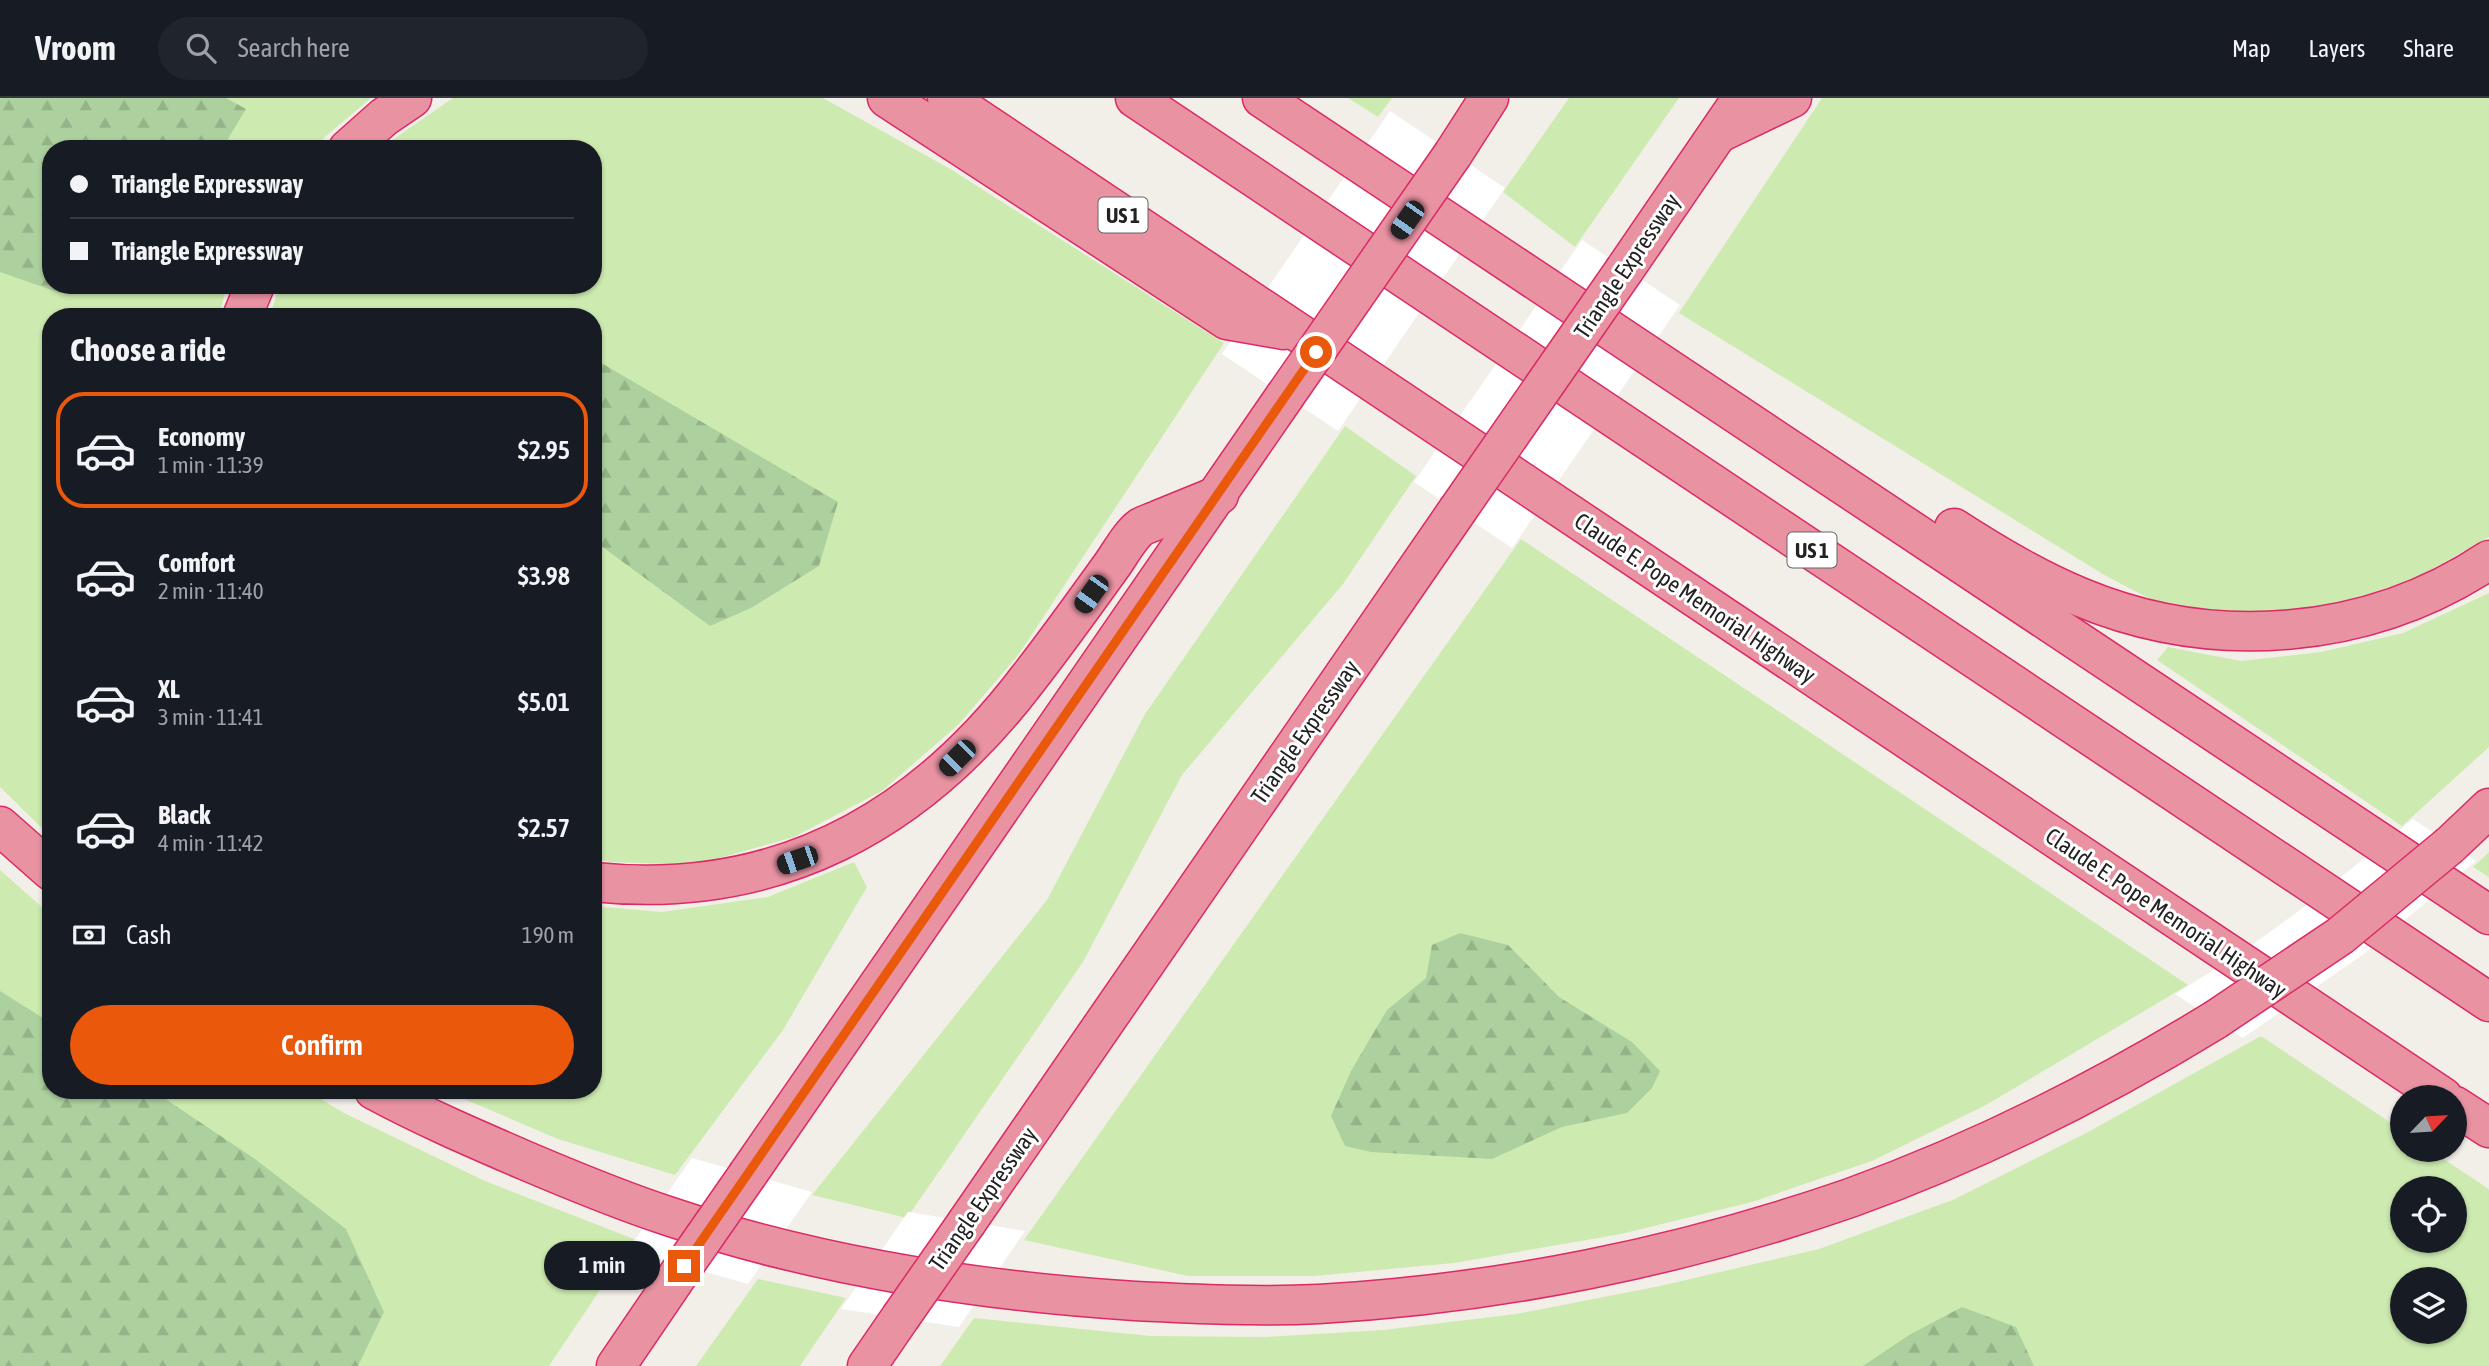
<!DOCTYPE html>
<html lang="en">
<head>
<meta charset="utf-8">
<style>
  :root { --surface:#171b24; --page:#20242c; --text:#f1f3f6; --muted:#9ea1a6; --line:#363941; --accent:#ea580c }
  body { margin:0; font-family:"Asap Condensed",sans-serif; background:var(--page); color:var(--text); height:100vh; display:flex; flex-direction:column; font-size:26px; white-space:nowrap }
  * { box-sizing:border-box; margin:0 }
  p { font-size:23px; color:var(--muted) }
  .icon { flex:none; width:38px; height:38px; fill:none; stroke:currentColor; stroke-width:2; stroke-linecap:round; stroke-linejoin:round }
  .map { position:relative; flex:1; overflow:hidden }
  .details { position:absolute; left:42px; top:210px; width:560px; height:791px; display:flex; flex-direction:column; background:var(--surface); border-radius:28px; box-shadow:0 2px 5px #0004 }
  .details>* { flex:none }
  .guide { position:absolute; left:42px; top:42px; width:560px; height:154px; border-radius:28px; box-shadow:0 2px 5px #0004; display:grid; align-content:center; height:154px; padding:0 28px; background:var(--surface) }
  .needle { width:46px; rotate:65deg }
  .controls { position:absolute; left:2390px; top:987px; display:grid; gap:14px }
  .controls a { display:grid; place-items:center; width:77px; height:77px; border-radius:50%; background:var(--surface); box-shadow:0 2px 5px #0004; font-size:35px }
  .end { position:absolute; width:32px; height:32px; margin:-16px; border:9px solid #ea580c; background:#fff; box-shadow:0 0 0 4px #fff }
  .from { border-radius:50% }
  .bubble { position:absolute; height:49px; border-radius:24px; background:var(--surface); box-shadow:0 2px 5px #0004; font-size:23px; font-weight:600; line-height:49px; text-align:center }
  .car { position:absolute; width:21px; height:42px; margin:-21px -10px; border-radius:9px; box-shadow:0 0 5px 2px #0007; background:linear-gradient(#222 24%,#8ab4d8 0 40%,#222 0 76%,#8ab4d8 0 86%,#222 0) }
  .guide b { display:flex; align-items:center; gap:24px; height:66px; font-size:26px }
  .guide b+b { border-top:2px solid var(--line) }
  .guide i { width:18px; height:18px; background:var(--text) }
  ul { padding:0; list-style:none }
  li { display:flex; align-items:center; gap:21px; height:116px; margin:0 14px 10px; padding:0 14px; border:4px solid transparent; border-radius:28px }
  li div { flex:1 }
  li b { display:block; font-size:26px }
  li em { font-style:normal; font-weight:600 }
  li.active { border-color:var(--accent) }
  li>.icon { width:63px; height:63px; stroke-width:1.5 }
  h2 { padding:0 28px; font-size:32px; line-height:84px }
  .pay { display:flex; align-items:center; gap:18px; height:77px; padding:0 28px; font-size:26px }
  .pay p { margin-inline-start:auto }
  .action { display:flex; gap:14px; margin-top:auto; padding:14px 28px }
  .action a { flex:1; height:80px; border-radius:42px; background:var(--accent); color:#fff; font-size:28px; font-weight:600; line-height:80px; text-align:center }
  header { display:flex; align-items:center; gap:42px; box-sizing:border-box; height:98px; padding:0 35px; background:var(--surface); border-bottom:2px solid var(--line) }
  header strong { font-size:33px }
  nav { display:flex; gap:38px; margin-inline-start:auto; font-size:24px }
  .search { width:490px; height:63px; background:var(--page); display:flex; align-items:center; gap:18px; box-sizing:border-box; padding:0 24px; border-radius:38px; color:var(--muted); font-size:26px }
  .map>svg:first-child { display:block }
</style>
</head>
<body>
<header>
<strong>Vroom</strong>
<div class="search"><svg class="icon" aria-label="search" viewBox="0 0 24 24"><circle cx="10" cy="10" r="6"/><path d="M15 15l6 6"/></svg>Search here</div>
<nav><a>Map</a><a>Layers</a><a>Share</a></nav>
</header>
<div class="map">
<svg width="2489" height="1268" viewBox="0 0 2489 1268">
  <defs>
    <pattern id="forest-firs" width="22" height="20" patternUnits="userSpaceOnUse" patternTransform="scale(1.75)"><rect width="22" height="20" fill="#add19e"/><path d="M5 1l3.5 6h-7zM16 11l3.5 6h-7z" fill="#95b388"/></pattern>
  </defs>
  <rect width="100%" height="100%" fill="#f2efe9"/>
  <!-- grass -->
  <g fill="#cdebb0" fill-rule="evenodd">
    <path d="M0 0H371L326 38 314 51H51V187H227L219 219H51V739L0 689Z"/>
    <path d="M453 0H823L952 72 1224 245 1019 556 959 626 882 693 794 739 695 767 610 764 593 760V219H269L280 187H593V51H379Z"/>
    <path d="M1348 0H1392L1378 19Z"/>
    <path d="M1569 0H1679L1575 149 1503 94Z"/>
    <path d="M1822 0H2489V439L2418 479 2340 506 2254 515 2162 507 2106 478 1679 215Z"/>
    <path d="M1345 328 1416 378 1343 486 1182 677 1083 864 907 1120 812 1097 1047 802 1145 616Z"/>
    <path d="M1521 441 2188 887 1986 1007 1872 1063 1752 1104 1621 1136 1454 1165 1314 1178H1188L1024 1142Z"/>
    <path d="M2489 495V649L2402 728 2157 562 2168 549 2241 563 2321 554 2403 535Z"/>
    <path d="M2489 754V779L2473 769Z"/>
    <path d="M854 764 867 789 783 932 675 1077 558 1041 443 992H593V808L662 814 768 799Z"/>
    <path d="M0 772 51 817V992H306L344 1015 485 1083 634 1141 549 1268H0Z"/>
    <path d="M2261 938 2403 1033V1052H2430L2489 1091V1268H940L974 1220 1150 1238 1264 1239 1383 1232 1516 1216 1660 1188 1819 1151 1955 1101 2088 1034ZM2403 1090H2455V1143H2403ZM2403 1181H2455V1234H2403Z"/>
    <path d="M758 1181 846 1200 800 1268H696Z"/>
  </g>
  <!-- forest -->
  <g fill="url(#forest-firs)">
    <path d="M0 0H226L246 11 222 51H51V187H88L60 195 0 174Z"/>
    <path d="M593 260 838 404 819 468 751 510 710 528 593 442Z"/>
    <path d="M1460 835 1508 847 1559 899 1632 944 1660 973 1652 990 1627 1015 1562 1029 1492 1061 1371 1054 1345 1048 1331 1018 1351 973 1387 912 1426 880 1432 847Z"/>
    <path d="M0 893 51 925V992H152L255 1061 346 1131 384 1214 358 1268H0Z"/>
    <path d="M1962 1209 2016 1229 2034 1268H1863L1909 1237Z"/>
  </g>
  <!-- pier -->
  <g fill="#fff">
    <path d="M1390 13 1505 90 1338 333 1222 256Z"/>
    <path d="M1582 142 1680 207 1512 450 1414 384Z"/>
    <path d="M2413 721 2476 763 2365 855 2243 940 2175 896 2241 855 2300 812Z"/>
    <path d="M692 1060 812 1094 748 1186 628 1152Z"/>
    <path d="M908 1114 1025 1133 959 1229 841 1211Z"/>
  </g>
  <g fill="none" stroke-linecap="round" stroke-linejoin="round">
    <!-- highway casing -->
    <g stroke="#dc2a67" stroke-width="41">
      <g id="highway">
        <path d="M887 0 1227 222 1284 232"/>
        <path d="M947 0 2443 999"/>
        <path d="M1135 0 2489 904"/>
        <path d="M1262 0 2489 817"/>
        <path d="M1719 35 1792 0"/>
        <path d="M348 51 384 19 412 0"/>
        <path d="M1453 56 1489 0"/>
        <path d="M1625 171 1742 0"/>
        <path d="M242 219 255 187"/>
        <path d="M1954 430C1994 456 2036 481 2080 499 2214 555 2369 542 2489 462"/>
        <path d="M0 728 51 773"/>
        <path d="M2450 747 2489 710"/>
        <path d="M593 784C776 803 918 725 1027 582 1056 545 1084 506 1112 467 1120 456 1130 437 1141 429 1146 426 1154 424 1160 421 1180 413 1199 405 1219 397"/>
        <path d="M374 992C422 1018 473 1040 524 1062 571 1082 619 1102 668 1118 817 1168 978 1193 1135 1203 1196 1206 1257 1209 1319 1206 1498 1196 1680 1159 1850 1100 1978 1054 2099 993 2215 922"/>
        <path d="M2455 1008 2489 1030"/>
        <path d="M748 1076 1285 298"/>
        <path d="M967 1124 1457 413"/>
        <path d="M616 1268 684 1168"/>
        <path d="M867 1268 900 1220"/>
      </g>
    </g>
    <!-- highway -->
    <use href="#highway" stroke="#e892a2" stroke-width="38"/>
    <!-- highway-bridge casing -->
    <g stroke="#dc2a67" stroke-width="41" stroke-linecap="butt">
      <g id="highway-bridge">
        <path d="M1285 298 1453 56"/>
        <path d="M1457 413 1625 171"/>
        <path d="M2215 922 2340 838 2450 747"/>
        <path d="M684 1168 748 1076"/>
        <path d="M900 1220 967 1124"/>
      </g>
    </g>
    <!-- highway-bridge -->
    <use href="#highway-bridge" stroke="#e892a2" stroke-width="38"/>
  </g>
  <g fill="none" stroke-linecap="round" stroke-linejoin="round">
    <!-- route -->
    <path stroke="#ea580c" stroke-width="9" d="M684 1168 1316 254"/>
  </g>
  <g text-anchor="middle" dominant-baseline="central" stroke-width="6" stroke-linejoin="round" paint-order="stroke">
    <!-- shield labels -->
    <g fill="#fff" stroke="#646464" stroke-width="2">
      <rect x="1098.5" y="99.5" width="49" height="35" rx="5"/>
      <rect x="1787.5" y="434.5" width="49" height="35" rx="5"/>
    </g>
    <g font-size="21" font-weight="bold" fill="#222">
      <text x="1123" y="117">US 1</text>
      <text x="1812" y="452">US 1</text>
    </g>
    <!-- street labels -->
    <g font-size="23" fill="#222" stroke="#fff">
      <text transform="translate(1627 168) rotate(-56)">Triangle Expressway</text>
      <text transform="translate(1695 500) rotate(34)">Claude E. Pope Memorial Highway</text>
      <text transform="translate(1305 634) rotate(-55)">Triangle Expressway</text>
      <text transform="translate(2166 815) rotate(34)">Claude E. Pope Memorial Highway</text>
      <text transform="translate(983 1101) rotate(-55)">Triangle Expressway</text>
    </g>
  </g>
</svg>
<div class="controls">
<a><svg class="needle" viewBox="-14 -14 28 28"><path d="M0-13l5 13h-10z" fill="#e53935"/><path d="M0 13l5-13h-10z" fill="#9ea1a6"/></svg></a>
<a><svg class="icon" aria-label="locate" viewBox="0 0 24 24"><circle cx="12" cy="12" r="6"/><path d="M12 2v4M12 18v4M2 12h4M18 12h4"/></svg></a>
<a><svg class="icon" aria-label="layers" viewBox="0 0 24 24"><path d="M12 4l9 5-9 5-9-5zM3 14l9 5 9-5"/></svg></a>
</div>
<i class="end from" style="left:1316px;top:254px"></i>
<i class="end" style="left:684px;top:1168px"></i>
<div class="bubble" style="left:544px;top:1143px;width:116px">1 min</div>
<i class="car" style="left:1407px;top:122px;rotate:215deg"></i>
<i class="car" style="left:1091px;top:496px;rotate:216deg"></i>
<i class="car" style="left:957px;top:660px;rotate:225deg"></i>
<i class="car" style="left:797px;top:762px;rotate:251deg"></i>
<div class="guide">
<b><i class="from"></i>Triangle Expressway</b>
<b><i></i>Triangle Expressway</b>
</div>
<section class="details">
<h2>Choose a ride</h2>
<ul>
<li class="active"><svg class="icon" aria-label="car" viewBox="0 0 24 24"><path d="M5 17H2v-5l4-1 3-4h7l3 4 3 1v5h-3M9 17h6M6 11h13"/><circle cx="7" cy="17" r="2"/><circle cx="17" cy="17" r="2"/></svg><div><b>Economy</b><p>1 min · 11:39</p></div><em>$2.95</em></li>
<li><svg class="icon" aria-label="car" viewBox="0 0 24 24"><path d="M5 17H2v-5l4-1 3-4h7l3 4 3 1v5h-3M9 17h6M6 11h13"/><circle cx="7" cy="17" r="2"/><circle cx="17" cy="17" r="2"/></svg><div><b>Comfort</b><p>2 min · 11:40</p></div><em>$3.98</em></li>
<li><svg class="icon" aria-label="car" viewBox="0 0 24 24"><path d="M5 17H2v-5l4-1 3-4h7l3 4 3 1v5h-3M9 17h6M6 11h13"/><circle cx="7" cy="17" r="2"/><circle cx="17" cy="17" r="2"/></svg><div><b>XL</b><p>3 min · 11:41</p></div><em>$5.01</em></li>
<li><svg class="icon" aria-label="car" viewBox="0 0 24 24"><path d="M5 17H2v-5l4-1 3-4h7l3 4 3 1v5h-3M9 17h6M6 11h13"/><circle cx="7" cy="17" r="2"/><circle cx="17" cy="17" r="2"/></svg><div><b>Black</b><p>4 min · 11:42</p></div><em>$2.57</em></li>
</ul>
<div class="pay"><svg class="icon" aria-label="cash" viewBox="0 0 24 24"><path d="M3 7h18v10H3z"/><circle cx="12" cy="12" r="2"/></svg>Cash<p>190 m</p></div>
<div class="action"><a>Confirm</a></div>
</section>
</div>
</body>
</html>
